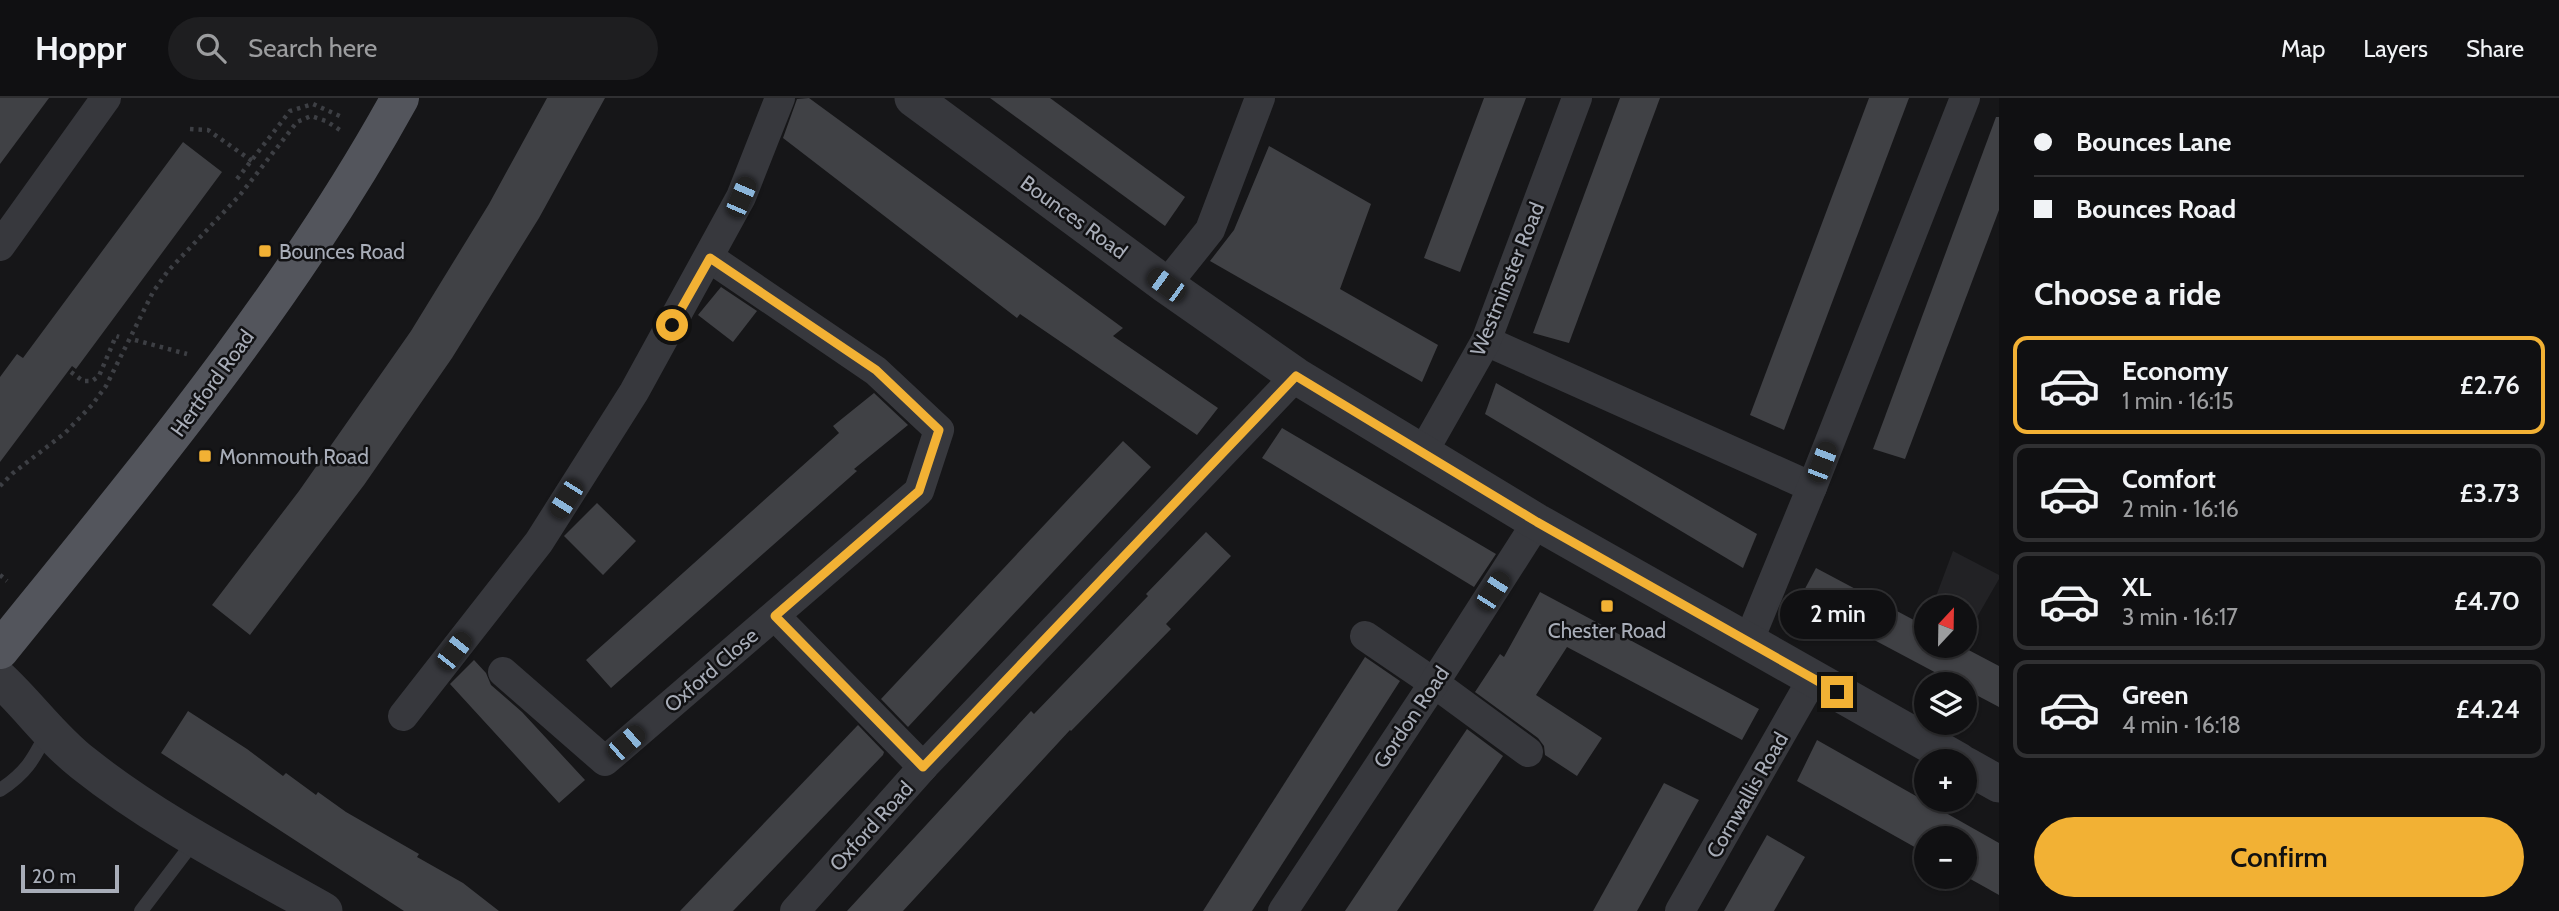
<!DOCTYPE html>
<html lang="en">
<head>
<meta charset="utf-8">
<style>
  :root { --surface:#101012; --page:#1e1e20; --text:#f1f3f6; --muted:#9c9d9f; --line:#303032; --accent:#f2b134 }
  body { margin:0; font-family:Cabin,sans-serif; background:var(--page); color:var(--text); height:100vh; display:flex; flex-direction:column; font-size:26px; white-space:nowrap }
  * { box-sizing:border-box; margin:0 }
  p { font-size:23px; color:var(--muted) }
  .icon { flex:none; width:38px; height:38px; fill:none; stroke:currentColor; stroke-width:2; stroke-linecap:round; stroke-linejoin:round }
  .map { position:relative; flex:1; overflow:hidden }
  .side { display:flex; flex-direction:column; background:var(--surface); width:560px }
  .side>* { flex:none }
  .banner { display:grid; align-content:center; height:154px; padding:0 35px; background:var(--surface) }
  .needle { width:46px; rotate:22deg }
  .tools { position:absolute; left:1914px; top:497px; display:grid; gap:14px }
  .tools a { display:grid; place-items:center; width:63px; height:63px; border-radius:50%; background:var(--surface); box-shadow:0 2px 5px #0004,0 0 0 2px var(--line); font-size:35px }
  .scale { position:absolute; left:21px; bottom:18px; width:98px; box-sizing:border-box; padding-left:7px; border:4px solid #a8adb8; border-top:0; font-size:19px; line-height:24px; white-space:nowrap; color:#a8adb8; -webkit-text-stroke:5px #111113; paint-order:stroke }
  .end { position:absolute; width:32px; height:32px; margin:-16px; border:9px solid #f2b134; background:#111; box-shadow:0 0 0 4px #111 }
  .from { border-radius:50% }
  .bubble { position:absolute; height:49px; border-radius:24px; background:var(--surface); box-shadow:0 2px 5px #0004,0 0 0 2px var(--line); font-size:23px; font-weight:600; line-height:49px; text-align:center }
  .car { position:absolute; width:21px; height:42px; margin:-21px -10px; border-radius:9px; box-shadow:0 0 5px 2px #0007; background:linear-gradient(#222 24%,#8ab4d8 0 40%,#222 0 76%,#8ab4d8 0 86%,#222 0) }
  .banner b { display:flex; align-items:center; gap:24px; height:66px; font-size:26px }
  .banner b+b { border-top:2px solid var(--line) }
  .banner i { width:18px; height:18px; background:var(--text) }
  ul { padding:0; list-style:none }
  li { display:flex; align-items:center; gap:21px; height:98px; margin:0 14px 10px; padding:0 21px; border:4px solid var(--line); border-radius:14px }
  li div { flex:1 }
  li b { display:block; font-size:26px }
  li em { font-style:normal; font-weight:600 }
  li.on { border-color:var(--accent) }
  li>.icon { width:63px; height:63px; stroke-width:1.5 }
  h2 { padding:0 35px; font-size:32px; line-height:84px }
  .button { display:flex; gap:14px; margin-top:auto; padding:14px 35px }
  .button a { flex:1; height:80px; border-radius:42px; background:var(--accent); color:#111; font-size:28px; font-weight:600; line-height:80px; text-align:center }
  header { display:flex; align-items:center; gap:42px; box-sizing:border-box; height:98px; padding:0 35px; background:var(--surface); border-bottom:2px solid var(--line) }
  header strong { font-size:33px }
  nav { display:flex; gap:38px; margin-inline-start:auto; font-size:24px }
  .search { width:490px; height:63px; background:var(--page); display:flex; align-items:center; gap:18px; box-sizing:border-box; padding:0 24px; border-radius:38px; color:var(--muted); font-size:26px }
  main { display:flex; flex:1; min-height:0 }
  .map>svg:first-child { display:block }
</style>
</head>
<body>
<header>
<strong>Hoppr</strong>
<div class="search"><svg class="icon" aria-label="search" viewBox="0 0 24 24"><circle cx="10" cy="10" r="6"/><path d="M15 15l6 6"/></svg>Search here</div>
<nav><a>Map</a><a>Layers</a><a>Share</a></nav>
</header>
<main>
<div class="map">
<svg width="1999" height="813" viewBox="0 0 1999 813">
  <rect width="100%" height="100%" fill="#161618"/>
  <!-- built -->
  <path fill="#222225" d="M1953 453 1999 477V481L1965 540V509H1932Z"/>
  <!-- building -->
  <g fill="#404145">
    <path d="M0 0H49L0 66Z"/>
    <path d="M547 0H605L539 120 452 260 364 387 250 537 212 507 299 393 411 233 489 106Z"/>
    <path d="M809 0 1123 230 1113 238 1218 310 1197 337 1020 216 1017 220 783 40 797 1Z"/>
    <path d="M990 0H1050L1185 99 1165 128Z"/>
    <path d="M1484 0H1526L1460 174 1424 160Z"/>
    <path d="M1620 0H1660L1569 245 1533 235Z"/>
    <path d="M1869 0H1909L1784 332 1750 317Z"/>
    <path d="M1996 19H1999V112L1905 361 1873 351Z"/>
    <path d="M183 44 222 74 76 271 72 268 0 364V279L17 256 23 260Z"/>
    <path d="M1269 48 1371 106 1340 191 1438 247 1422 284 1210 163 1234 132Z"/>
    <path d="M721 189 757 213 733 244 698 217Z"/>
    <path d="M1496 285 1757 436 1743 470 1485 316Z"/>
    <path d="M874 295 908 327 854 371 857 373 611 590 586 562 839 335 833 328Z"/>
    <path d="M1282 330 1496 456 1474 489 1262 360Z"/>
    <path d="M1123 343 1151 369 908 629 881 601Z"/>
    <path d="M597 405 636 443 603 477 564 438Z"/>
    <path d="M1206 434 1231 458 1166 526 1171 531 1071 633 1070 632 903 813H847L1031 613 1034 616 1148 498 1146 496Z"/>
    <path d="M1816 470 1927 529V548H1961L1999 568V609L1965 591V586H1957L1799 502Z"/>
    <path d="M1540 494 1759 611 1742 642 1567 549 1536 597 1602 640 1577 678 1545 657 1544 648 1538 640 1475 594 1500 556 1504 559Z"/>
    <path d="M1365 559 1400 583 1252 813H1203Z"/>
    <path d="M474 562 486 575 491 587 522 614 585 682 559 705 450 586Z"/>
    <path d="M188 613 247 651 283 678 286 675 316 697 318 694 346 714 419 756 417 759 463 785 499 813H404L161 655Z"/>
    <path d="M858 627 884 654 883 657 733 813H680Z"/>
    <path d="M1467 631 1503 658 1397 813H1345Z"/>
    <path d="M1817 642 1999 745V797L1965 778V740H1927V756L1797 683Z"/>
    <path d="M1664 685 1699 702 1637 813H1593Z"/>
    <path d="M1767 737 1805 759 1774 813H1724Z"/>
  </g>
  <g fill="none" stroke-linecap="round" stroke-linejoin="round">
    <!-- path -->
    <g stroke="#3d3f44" stroke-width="4.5" stroke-dasharray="3.5 5" stroke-linecap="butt">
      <path d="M190 31 208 32 252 63"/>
      <path d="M237 81 290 13 313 6 342 19"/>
      <path d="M135 242 187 256"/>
      <path d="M71 274 83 283H92L99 278 116 238 119 239"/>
      <path d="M0 388 13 375 65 335 92 307 106 288 153 194 168 173 240 97 297 24 311 18 326 23 340 32"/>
      <path d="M0 477 7 483"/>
    </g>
    <!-- service -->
    <g stroke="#37383d" stroke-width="14">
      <path d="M0 692C26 675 33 662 47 635"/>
      <path d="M141 813 195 742"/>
    </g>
    <!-- minor -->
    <g stroke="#37383d" stroke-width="30">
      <path d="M0 148 106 0"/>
      <path d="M1166 187 1210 132 1260 0"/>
      <path d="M1486 243 1812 389"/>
      <path d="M1423 354 1486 243 1577 0"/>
      <path d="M775 518 923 669"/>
      <path d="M1365 538 1434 585 1528 654"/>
      <path d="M1749 542 1812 389 1965 0"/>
      <path d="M503 574 605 663 919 393 939 332 876 273 710 160"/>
      <path d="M403 618 539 444 634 294 741 99 780 0"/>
      <path d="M795 813 923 669 1296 278"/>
      <path d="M1283 813 1434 585 1537 424"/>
      <path d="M1680 813 1813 580"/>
    </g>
    <!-- tertiary -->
    <g stroke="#37383d" stroke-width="37">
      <path d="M913 0 1166 187 1296 278 1537 424 1959 663"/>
      <path d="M0 581C29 608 52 641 83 665 157 724 243 767 324 813"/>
      <path d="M1965 667 1999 686"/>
    </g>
    <!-- primary -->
    <path stroke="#53555c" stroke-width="38" d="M0 552C143 375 290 200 400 0"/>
  </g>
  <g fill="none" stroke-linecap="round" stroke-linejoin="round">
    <!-- route -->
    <path stroke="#f2b134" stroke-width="9" d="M672 227 710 160 876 272 939 332 919 393 775 518 923 669 1296 278 1537 424 1837 594"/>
  </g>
  <!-- markers -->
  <g fill="#f2b134" stroke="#111113" stroke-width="2.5">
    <rect x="258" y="146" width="14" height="14" rx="3.5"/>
    <rect x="198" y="351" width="14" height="14" rx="3.5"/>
    <rect x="1600" y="501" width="14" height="14" rx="3.5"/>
  </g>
  <g text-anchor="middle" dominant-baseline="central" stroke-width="5" stroke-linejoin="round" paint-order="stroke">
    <!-- street labels -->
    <g font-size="21" fill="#a8adb8" stroke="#111113">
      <text transform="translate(1074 119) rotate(36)">Bounces Road</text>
      <text transform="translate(1507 181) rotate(-68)">Westminster Road</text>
      <text transform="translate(212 285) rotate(-54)">Hertford Road</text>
      <text transform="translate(711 572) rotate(-41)">Oxford Close</text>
      <text transform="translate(1411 619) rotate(-56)">Gordon Road</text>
      <text transform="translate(1747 697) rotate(-60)">Cornwallis Road</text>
      <text transform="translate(871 728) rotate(-48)">Oxford Road</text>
    </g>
    <!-- poi labels -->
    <g font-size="21" fill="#a8adb8" stroke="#111113" text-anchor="start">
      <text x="279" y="153">Bounces Road</text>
      <text x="219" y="358">Monmouth Road</text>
      <text x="1607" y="532" text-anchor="middle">Chester Road</text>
    </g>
  </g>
</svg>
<div class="tools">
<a><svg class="needle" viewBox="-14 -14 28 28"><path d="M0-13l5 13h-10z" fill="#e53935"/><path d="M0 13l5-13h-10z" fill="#9c9d9f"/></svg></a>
<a><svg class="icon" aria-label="layers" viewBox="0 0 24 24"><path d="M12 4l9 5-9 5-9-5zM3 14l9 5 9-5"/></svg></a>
<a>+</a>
<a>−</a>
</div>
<div class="scale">20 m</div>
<i class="end from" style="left:672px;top:227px"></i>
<i class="end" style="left:1837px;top:594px"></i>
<div class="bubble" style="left:1780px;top:492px;width:116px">2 min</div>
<i class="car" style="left:741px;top:99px;rotate:23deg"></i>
<i class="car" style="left:1166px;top:187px;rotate:306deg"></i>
<i class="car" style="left:1822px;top:364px;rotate:21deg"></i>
<i class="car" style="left:566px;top:401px;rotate:212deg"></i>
<i class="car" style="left:1493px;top:493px;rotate:33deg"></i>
<i class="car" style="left:454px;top:553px;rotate:38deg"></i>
<i class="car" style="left:626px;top:645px;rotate:49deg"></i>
</div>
<section class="side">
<div class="banner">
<b><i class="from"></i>Bounces Lane</b>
<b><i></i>Bounces Road</b>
</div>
<h2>Choose a ride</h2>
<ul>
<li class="on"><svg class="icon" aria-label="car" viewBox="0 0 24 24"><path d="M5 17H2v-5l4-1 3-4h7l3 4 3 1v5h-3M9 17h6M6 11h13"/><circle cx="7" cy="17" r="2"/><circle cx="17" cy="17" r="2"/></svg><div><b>Economy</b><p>1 min · 16:15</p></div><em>£2.76</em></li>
<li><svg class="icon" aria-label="car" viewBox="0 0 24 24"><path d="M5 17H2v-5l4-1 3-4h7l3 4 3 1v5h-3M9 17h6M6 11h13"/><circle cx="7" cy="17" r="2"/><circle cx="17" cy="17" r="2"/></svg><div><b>Comfort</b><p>2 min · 16:16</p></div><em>£3.73</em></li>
<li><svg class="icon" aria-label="car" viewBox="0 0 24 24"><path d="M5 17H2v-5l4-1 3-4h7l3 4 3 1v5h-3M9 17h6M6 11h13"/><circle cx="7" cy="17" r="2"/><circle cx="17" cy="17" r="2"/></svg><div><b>XL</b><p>3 min · 16:17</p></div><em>£4.70</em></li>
<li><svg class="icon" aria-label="car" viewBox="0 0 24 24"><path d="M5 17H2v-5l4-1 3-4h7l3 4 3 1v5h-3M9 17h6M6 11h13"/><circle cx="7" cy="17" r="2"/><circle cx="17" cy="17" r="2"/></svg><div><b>Green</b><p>4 min · 16:18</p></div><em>£4.24</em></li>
</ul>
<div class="button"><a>Confirm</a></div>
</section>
</main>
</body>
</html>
